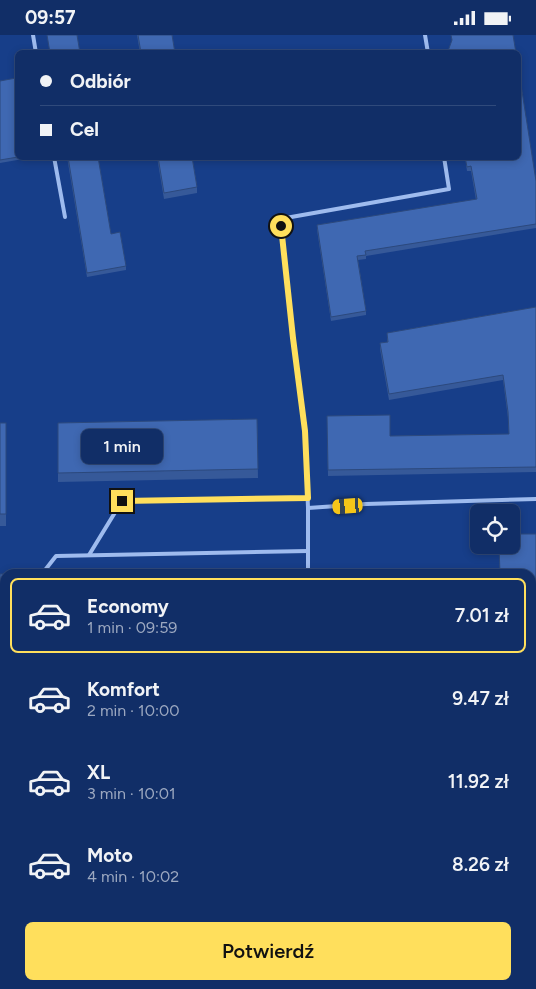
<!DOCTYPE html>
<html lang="pl">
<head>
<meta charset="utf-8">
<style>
  :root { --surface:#112e67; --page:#1a366d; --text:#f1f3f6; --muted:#9ca8c0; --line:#304a7b; --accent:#ffdf5c }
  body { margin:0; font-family:Figtree,sans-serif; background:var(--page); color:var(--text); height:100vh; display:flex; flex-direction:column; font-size:19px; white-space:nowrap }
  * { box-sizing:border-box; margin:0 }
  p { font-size:16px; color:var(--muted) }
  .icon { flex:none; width:28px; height:28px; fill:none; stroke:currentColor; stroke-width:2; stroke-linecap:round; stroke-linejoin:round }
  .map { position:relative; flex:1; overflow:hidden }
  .side { position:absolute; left:0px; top:534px; width:536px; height:421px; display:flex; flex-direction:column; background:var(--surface); border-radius:15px 15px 0 0; box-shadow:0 2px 8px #0003,0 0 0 1px var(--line) }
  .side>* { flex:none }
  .guide { position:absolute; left:15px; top:15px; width:506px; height:110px; border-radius:8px; box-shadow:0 2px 8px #0003,0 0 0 1px var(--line); display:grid; align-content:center; height:110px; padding:0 25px; background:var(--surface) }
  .buttons { position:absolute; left:470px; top:469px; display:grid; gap:10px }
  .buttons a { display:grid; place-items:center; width:50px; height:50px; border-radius:8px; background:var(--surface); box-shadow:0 2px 8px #0003,0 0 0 1px var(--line); font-size:25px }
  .end { position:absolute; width:22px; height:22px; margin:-11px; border:6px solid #ffdf5c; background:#111; box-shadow:0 0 0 2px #111 }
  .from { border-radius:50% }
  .bubble { position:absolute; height:35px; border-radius:8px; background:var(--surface); box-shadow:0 2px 8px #0003,0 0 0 1px var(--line); font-size:16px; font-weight:600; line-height:35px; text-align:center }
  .car { position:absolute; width:15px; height:30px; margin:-15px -8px; border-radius:6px; box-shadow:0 0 4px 1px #0007; background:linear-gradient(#f5c518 24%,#345 0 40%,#f5c518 0 76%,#345 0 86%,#f5c518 0) }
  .guide b { display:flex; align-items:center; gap:18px; height:48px; font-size:19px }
  .guide b+b { border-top:1px solid var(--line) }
  .guide i { width:12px; height:12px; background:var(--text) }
  ul { padding:9px 0 0; list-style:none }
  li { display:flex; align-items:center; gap:15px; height:75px; margin:0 10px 8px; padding:0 15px; border:2px solid transparent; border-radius:8px }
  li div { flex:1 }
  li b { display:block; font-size:19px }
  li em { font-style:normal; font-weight:600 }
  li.selected { border-color:var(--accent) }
  li>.icon { width:45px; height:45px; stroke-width:1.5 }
  .button { display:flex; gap:10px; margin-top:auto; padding:10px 25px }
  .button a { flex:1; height:58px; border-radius:8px; background:var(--accent); color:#111; font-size:20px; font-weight:600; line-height:58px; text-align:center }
  .status { display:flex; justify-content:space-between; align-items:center; height:35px; padding:0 25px; background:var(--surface); direction:ltr }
  .status svg { height:14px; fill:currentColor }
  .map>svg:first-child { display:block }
</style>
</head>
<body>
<div class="status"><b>09:57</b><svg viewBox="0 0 49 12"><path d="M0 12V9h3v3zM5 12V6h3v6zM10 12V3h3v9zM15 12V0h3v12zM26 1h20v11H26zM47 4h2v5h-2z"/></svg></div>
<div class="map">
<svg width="536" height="954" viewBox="0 0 536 954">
  <rect width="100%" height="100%" fill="#173e89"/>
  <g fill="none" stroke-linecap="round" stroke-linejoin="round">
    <!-- lane -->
    <g stroke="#9ebbee" stroke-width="4">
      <path d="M33 0 36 18"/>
      <path d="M425 0 428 18"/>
      <path d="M54 122 65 182"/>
      <path d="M308 473 366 469 536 464"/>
      <path d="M89 520 122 466 308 463"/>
      <path d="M42 539 56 521 308 516"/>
      <path d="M308 539V473L305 397 293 303 280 184 449 154 444 122"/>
      <path d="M531 740H536"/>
      <path d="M350 951 536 950"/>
    </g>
    <!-- secondary -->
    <g stroke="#ccdbfa" stroke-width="10">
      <path d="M531 883H536"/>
      <path d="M0 889H5"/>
    </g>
  </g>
  <!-- wall -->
  <g fill="#365999">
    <path d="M137 0H172L175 18H140Z"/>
    <path d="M0 46 18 54V122H29V123L0 128Z"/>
    <path d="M67 122H98L111 199 126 231V235L87 242Z"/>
    <path d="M157 122H192L197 152V158L164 164Z"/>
    <path d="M465 122H519L536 146V193L366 221V224L358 225 366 276V280L331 286 317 195V190L476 165 471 136H467Z"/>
    <path d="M536 272V437L328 441 327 381 390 401 509 399 508 383 503 345 389 365 380 314V308L387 307V298Z"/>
    <path d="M257 384 258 443 58 447V388Z"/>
    <rect x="0" y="388" width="6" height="103"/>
    <path d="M536 499V699H531V539Z"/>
    <rect x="0" y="539" width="5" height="136"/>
    <rect x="0" y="725" width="5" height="100"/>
    <rect x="531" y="760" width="5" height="59"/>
  </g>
  <!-- building -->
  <g fill="#3f68b2" stroke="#2c497d">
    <path d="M47 0H77L80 18H50Z"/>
    <path d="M138 0H172L175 18H141Z"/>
    <path d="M451 0H513L516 18H448V16L452 5Z"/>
    <path d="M519 37 536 146V189L365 216 366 220 357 221 366 276 331 282 317 190 477 164 471 131 467 132 465 122H519Z"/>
    <path d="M16 43 18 54V122L0 125V46Z"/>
    <path d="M68 122H98L111 199 120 197 126 231 87 238Z"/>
    <path d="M158 122H192L197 152 164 158Z"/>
    <path d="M536 272V432L328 435 327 381 390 380V401L509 399 508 377 503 340 389 359 380 308 388 307 387 298Z"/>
    <path d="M257 384 258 434 58 438V388Z"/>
    <rect x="0" y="388" width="6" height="91"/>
    <path d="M511 499H536V693H531V539H500L499 510H511Z"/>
    <rect x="0" y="539" width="5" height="127"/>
    <rect x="0" y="725" width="5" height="89"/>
    <rect x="531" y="760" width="5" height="50"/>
    <path d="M8 950H45L46 954H0V952H8Z"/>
  </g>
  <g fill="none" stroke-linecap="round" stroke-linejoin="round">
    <!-- route -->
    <path stroke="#ffdf5c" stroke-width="6" d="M122 466 308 463 305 396 293 303 281 191"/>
  </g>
</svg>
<div class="buttons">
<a><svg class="icon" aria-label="locate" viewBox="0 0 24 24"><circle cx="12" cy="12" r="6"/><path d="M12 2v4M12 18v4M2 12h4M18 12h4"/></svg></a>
</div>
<i class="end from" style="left:281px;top:191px"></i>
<i class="end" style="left:122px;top:466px"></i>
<div class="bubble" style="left:81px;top:394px;width:82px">1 min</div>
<i class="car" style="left:348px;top:471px;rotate:266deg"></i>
<div class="guide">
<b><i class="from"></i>Odbiór</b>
<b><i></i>Cel</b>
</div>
<section class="side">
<ul>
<li class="selected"><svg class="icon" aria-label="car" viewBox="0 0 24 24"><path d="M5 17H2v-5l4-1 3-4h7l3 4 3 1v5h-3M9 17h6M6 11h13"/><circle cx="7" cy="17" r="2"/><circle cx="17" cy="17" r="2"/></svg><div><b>Economy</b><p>1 min · 09:59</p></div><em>7.01 zł</em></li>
<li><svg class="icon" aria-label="car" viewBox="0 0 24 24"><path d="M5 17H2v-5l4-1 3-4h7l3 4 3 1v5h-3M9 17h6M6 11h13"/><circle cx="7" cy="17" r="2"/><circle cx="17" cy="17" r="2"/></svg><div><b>Komfort</b><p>2 min · 10:00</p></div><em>9.47 zł</em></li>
<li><svg class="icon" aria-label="car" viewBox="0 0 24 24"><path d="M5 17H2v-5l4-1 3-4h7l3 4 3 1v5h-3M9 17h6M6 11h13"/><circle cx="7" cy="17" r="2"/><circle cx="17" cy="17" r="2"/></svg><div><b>XL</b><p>3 min · 10:01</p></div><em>11.92 zł</em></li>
<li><svg class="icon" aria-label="car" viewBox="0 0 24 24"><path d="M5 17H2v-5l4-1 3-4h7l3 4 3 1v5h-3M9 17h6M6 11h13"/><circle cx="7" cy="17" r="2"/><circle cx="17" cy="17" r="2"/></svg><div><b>Moto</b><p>4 min · 10:02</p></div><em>8.26 zł</em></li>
</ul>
<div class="button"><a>Potwierdź</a></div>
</section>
</div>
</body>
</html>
